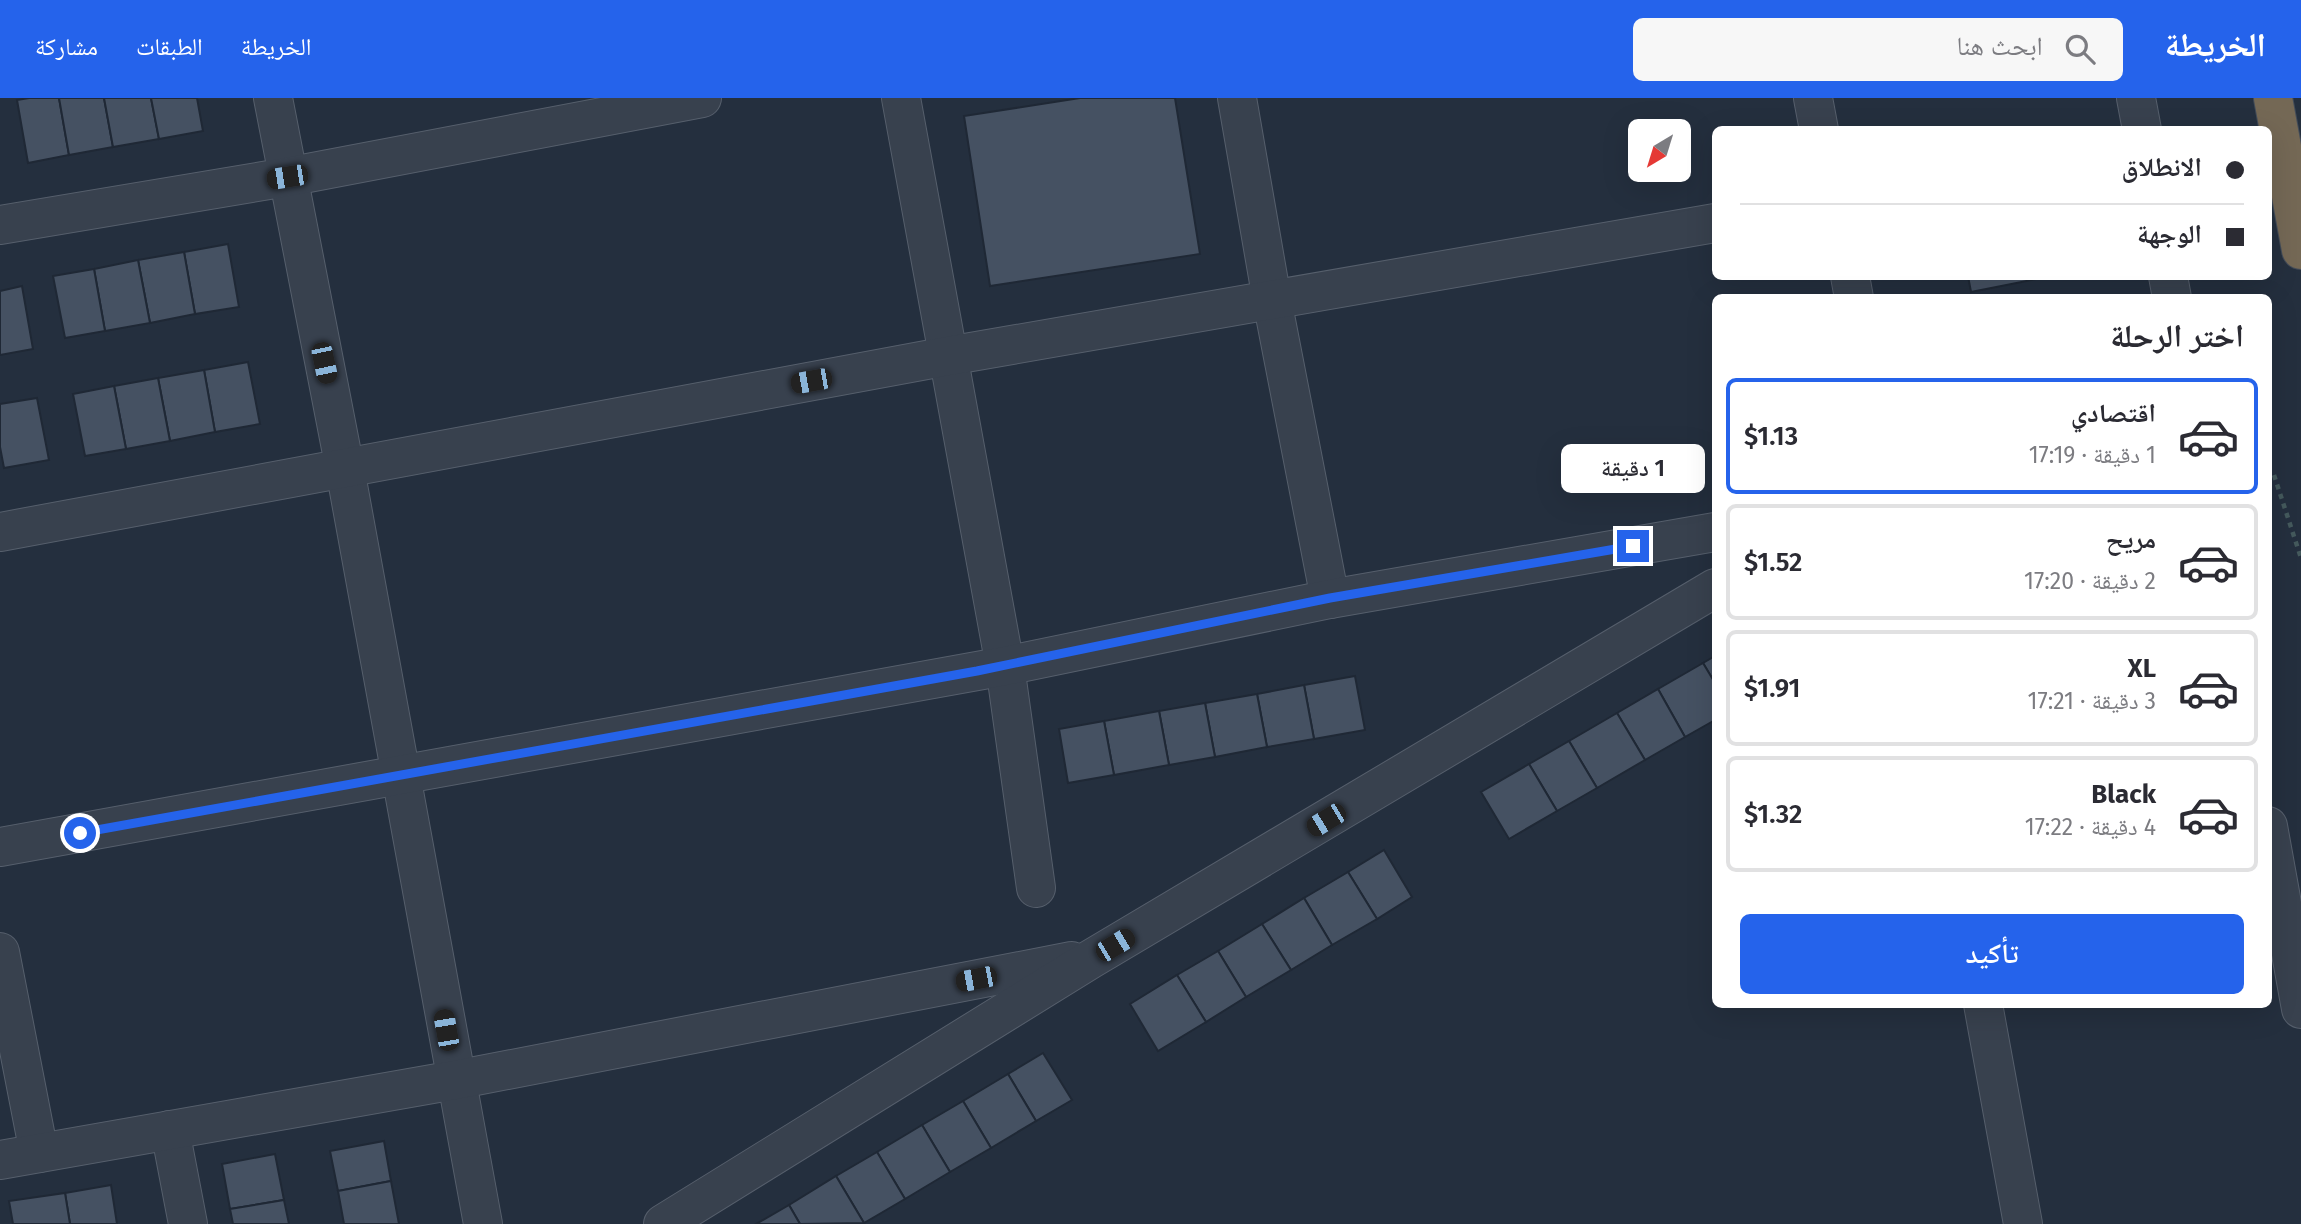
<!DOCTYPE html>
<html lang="ar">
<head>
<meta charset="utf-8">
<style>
  :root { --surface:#fff; --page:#f7f7f7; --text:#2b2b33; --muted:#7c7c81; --line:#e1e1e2; --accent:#2563eb }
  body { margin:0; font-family:"Fira Sans","Noto Naskh Arabic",sans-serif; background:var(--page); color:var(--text); direction:rtl; height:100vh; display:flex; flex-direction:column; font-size:26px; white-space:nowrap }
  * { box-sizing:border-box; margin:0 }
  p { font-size:23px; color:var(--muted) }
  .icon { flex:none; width:38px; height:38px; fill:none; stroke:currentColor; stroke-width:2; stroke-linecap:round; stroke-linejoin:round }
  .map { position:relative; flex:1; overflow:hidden; direction:ltr }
  .sheet { position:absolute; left:1712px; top:196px; width:560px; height:714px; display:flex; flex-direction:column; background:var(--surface); border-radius:10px; box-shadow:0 7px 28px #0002; direction:rtl }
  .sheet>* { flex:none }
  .guide { position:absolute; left:1712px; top:28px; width:560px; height:154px; border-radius:10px; box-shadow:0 7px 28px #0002; direction:rtl; display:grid; align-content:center; height:154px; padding:0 28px; background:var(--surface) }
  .needle { width:46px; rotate:218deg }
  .tools { position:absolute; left:1628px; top:21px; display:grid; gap:14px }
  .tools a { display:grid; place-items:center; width:63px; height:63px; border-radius:10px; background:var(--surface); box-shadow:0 7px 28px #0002; font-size:35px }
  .end { position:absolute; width:32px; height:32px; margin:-16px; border:9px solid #2563eb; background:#fff; box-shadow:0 0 0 4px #fff }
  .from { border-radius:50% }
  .bubble { position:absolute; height:49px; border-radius:10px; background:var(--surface); box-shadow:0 7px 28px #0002; font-size:23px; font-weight:600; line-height:49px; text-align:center; direction:rtl }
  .car { position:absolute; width:21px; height:42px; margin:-21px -10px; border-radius:9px; box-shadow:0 0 5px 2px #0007; background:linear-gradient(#222 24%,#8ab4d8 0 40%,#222 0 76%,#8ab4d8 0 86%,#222 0) }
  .guide b { display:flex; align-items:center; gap:24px; height:66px; font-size:26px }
  .guide b+b { border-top:2px solid var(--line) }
  .guide i { width:18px; height:18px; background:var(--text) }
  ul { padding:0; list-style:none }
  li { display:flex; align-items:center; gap:21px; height:116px; margin:0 14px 10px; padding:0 14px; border:4px solid var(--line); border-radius:10px }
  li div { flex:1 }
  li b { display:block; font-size:26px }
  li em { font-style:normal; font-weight:600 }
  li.active { border-color:var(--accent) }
  li>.icon { width:63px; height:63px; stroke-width:1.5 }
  h2 { padding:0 28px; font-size:32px; line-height:84px }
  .primary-button { display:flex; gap:14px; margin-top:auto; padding:14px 28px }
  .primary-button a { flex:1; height:80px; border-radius:10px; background:var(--accent); color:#fff; font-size:28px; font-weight:600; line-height:80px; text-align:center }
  header { display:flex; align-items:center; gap:42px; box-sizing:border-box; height:98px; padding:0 35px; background:var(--accent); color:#fff }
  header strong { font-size:33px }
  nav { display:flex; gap:38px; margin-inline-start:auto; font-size:24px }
  .search { width:490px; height:63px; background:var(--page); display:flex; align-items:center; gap:18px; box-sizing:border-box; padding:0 24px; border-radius:10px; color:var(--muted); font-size:26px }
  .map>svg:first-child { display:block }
</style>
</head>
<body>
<header>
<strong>الخريطة</strong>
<div class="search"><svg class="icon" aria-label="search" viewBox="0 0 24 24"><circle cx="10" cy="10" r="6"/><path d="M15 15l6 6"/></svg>ابحث هنا</div>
<nav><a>الخريطة</a><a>الطبقات</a><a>مشاركة</a></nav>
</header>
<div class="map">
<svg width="2301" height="1126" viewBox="0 0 2301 1126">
  <rect width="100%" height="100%" fill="#242f3e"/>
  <!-- building -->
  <g fill="#455162" stroke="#1f2835" stroke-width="2">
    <path d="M29 0H59L69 57 28 65 17 2Z"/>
    <path d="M59 0H104L113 49 69 57Z"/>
    <path d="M104 0H151L159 41 113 49Z"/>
    <path d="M151 0H197L203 33 159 41Z"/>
    <path d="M1080 0H1175L1200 156 990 188 964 18Z"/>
    <path d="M228 146 239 209 195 216 184 154Z"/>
    <path d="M184 154 195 216 150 225 138 162Z"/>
    <path d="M138 162 150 225 105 233 94 171Z"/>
    <path d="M94 171 105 233 65 240 53 178Z"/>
    <path d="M1968 178H2051L1971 194Z"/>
    <path d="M22 188 33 251 0 257V193Z"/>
    <path d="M248 264 260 326 215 334 204 272Z"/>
    <path d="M204 272 215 334 170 343 158 280Z"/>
    <path d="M158 280 170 343 126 351 114 288Z"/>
    <path d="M114 288 126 351 85 358 73 296Z"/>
    <path d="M37 300 49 362 4 370 0 349V306Z"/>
    <path d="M1715 558V585L1703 565Z"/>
    <path d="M1703 565 1715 585V622L1685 639 1658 591Z"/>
    <path d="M1355 578 1365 632 1314 641 1304 587Z"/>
    <path d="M1304 587 1314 641 1267 649 1257 596Z"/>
    <path d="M1658 591 1685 639 1645 662 1617 615Z"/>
    <path d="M1257 596 1267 649 1215 659 1205 605Z"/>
    <path d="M1205 605 1215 659 1169 667 1159 613Z"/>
    <path d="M1159 613 1169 667 1114 677 1104 623Z"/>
    <path d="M1617 615 1645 662 1597 690 1569 643Z"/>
    <path d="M1104 623 1114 677 1068 685 1059 631Z"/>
    <path d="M1569 643 1597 690 1557 713 1529 666Z"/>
    <path d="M1529 666 1557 713 1509 741 1481 694Z"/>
    <path d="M1384 752 1412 799 1377 821 1348 774Z"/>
    <path d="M1348 774 1377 821 1332 847 1304 800Z"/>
    <path d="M1304 800 1332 847 1291 872 1262 826Z"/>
    <path d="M1262 826 1291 872 1246 899 1218 853Z"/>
    <path d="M1218 853 1246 899 1206 924 1177 877Z"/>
    <path d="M1177 877 1206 924 1158 953 1130 906Z"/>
    <path d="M1043 955 1072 1002 1036 1023 1008 976Z"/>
    <path d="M1008 976 1036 1023 991 1050 963 1003Z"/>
    <path d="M963 1003 991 1050 950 1074 922 1027Z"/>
    <path d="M922 1027 950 1074 905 1101 877 1054Z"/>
    <path d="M384 1043 391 1083 338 1093 330 1053Z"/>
    <path d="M877 1054 905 1101 864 1125 836 1078Z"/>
    <path d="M275 1056 284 1102 230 1111 222 1066Z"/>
    <path d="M836 1078 864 1125 800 1126 789 1107Z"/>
    <path d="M391 1083 399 1126H344L338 1093Z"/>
    <path d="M111 1087 117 1126H70L65 1095Z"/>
    <path d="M65 1095 70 1126H13L9 1103Z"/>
    <path d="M284 1102 289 1126H233L230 1111Z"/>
    <path d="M789 1107 800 1126H756Z"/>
  </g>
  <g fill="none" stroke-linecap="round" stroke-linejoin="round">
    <!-- minor casing -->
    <g stroke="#565f6c" stroke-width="40">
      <g id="minor">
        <path d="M273 0 345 371 483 1126"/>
        <path d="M901 0 1005 568 1036 790"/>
        <path d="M1237 0 1272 202 1330 501"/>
        <path d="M1813 0 1819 32"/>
        <path d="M2136 0 2142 32"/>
        <path d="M0 127 287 79 702 0"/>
        <path d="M1850 178 1854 200"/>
        <path d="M2168 178 2172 200"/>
        <path d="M0 434 948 258 1715 125"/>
        <path d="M2268 728 2301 911"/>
        <path d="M0 749 1005 568 1330 501 1715 434"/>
        <path d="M0 854 39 1055"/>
        <path d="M1983 906 2023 1126"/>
        <path d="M170 1032 188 1126"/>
        <path d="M0 1062 455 982 1072 863"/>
        <path d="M663 1126 1091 861 1715 490"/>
      </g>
    </g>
    <!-- highway casing -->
    <g stroke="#434c59" stroke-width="40">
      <path id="highway" d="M2273 0 2301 152"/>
    </g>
    <!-- path -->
    <path stroke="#44595c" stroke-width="4.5" stroke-dasharray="5 5" stroke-linecap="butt" d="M2274 377 2301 460"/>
    <!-- minor -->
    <use href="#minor" stroke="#38414e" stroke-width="38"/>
    <!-- highway -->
    <use href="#highway" stroke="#746855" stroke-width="38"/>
  </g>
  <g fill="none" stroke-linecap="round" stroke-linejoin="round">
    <!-- route -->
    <path stroke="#2563eb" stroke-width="9" d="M80 735 977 573 1330 500 1633 448"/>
  </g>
</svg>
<div class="tools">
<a><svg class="needle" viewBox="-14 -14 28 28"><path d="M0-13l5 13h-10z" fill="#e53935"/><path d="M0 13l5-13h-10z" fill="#7c7c81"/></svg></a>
</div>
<i class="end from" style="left:80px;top:735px"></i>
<i class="end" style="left:1633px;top:448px"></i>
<div class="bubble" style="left:1561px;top:346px;width:144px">1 دقيقة</div>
<i class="car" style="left:287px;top:79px;rotate:261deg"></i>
<i class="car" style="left:324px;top:265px;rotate:168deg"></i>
<i class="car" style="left:811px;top:283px;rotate:260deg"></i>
<i class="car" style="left:1326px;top:722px;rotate:239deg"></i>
<i class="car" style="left:1115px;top:847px;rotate:59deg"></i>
<i class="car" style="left:976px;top:881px;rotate:259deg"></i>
<i class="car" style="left:446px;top:932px;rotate:350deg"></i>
<div class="guide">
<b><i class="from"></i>الانطلاق</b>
<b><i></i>الوجهة</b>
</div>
<section class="sheet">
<h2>اختر الرحلة</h2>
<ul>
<li class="active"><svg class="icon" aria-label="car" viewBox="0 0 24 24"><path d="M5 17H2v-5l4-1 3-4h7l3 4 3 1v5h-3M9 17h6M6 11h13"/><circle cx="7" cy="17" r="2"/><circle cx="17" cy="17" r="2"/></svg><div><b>اقتصادي</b><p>1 دقيقة · 17:19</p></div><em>$1.13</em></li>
<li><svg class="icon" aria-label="car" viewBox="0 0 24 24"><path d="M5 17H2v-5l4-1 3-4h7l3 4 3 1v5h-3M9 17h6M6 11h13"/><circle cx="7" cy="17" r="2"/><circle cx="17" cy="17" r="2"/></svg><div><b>مريح</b><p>2 دقيقة · 17:20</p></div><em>$1.52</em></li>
<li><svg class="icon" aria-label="car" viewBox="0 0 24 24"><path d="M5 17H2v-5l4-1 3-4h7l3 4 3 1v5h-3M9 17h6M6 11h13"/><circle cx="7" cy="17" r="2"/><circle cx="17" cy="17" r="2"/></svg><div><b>XL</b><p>3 دقيقة · 17:21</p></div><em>$1.91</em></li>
<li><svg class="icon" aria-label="car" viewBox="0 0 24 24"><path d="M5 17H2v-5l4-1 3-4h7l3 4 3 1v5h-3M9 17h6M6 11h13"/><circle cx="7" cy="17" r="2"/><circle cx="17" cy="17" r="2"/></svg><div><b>Black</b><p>4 دقيقة · 17:22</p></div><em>$1.32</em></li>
</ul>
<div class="primary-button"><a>تأكيد</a></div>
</section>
</div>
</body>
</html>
